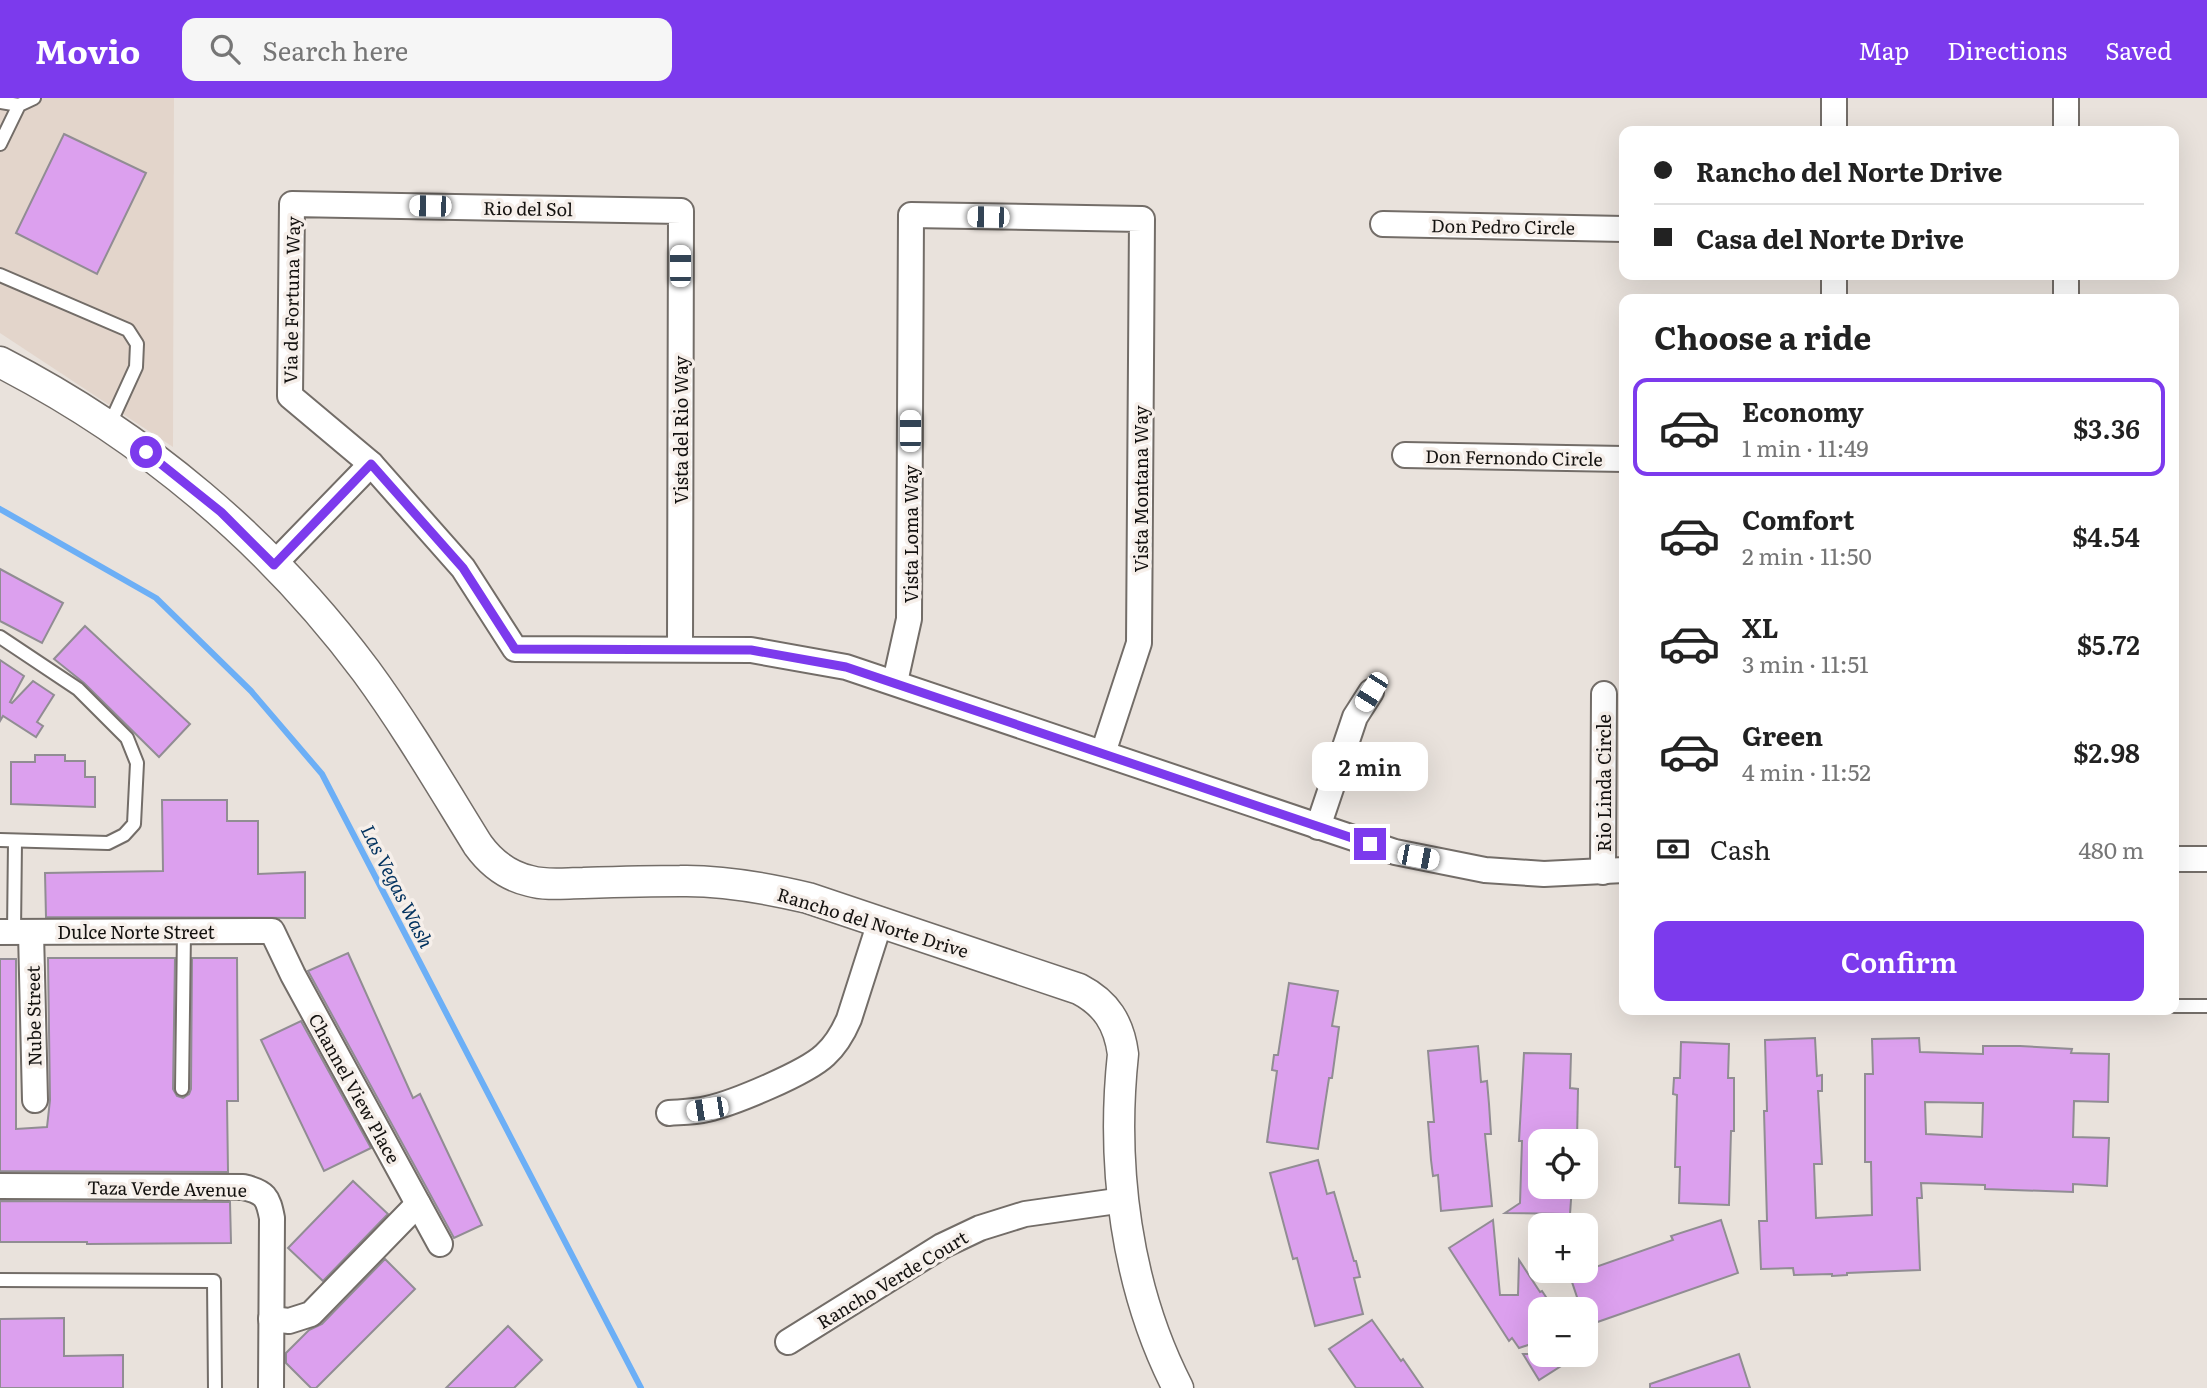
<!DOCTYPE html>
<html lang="en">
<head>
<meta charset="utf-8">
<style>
  :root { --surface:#fff; --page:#f6f6f6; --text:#222; --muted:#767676; --line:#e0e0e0; --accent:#7c3aed }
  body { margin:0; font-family:Literata,serif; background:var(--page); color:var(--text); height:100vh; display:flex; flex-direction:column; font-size:26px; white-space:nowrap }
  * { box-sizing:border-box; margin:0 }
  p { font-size:23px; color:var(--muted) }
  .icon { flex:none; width:38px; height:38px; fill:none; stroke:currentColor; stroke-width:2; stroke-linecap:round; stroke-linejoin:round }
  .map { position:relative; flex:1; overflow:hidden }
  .details { position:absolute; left:1619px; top:196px; width:560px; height:721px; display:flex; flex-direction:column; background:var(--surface); border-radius:14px; box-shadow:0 7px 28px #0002 }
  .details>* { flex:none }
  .banner { position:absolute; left:1619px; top:28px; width:560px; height:154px; border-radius:14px; box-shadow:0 7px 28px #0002; display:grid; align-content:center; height:154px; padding:0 35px; background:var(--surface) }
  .tools { position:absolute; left:1528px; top:1031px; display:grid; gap:14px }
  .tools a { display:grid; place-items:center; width:70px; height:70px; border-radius:14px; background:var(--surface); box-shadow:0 7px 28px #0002; font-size:35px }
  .end { position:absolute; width:32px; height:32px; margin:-16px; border:9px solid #7c3aed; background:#fff; box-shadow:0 0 0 4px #fff }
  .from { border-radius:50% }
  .bubble { position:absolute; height:49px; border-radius:14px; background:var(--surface); box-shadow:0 7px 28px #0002; font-size:23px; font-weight:600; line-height:49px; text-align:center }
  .car { position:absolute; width:21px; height:42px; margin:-21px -10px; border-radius:9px; box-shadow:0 0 5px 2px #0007; background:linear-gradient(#fff 24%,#345 0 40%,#fff 0 76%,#345 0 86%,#fff 0) }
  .banner b { display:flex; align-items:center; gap:24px; height:66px; font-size:26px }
  .banner b+b { border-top:2px solid var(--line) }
  .banner i { width:18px; height:18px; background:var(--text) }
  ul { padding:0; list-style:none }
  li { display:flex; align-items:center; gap:21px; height:98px; margin:0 14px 10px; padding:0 21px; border:4px solid transparent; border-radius:14px }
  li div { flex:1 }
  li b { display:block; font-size:26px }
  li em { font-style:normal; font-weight:600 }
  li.selected { border-color:var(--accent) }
  li>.icon { width:63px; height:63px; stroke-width:1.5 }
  h2 { padding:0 35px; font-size:32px; line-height:84px }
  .pay { display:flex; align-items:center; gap:18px; height:77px; padding:0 35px; font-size:26px }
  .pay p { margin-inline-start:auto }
  .action { display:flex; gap:14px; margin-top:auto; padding:14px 35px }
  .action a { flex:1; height:80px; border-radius:14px; background:var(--accent); color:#fff; font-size:28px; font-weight:600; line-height:80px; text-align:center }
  header { display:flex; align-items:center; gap:42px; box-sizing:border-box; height:98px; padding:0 35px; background:var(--accent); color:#fff }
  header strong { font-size:33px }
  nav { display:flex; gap:38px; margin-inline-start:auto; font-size:24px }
  .search { width:490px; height:63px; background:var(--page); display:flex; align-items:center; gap:18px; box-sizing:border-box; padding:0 24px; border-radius:14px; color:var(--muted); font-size:26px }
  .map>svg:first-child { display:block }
</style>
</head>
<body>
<header>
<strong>Movio</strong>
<div class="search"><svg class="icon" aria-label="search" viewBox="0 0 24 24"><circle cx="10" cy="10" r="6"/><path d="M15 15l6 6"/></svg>Search here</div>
<nav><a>Map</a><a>Directions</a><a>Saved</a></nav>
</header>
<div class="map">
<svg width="2207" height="1290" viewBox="0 0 2207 1290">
  <rect width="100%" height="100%" fill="#e9e2dc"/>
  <!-- built -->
  <path fill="#e3d5cb" d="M0 0H174L173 349 0 235Z"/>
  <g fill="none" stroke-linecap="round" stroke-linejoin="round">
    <!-- stream -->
    <path stroke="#6caff6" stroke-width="6" d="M0 411 156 500 251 593 322 676 641 1290"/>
  </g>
  <!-- building -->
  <g fill="#dca0ee" stroke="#918d93" stroke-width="2" fill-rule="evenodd">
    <path d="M64 36 146 75 97 176 16 135Z"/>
    <path d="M0 471 63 505 42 545 0 523Z"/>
    <path d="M85 528 190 626 159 659 84 585 54 561Z"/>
    <path d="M0 562 24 578 10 604 12 605 33 583 54 597 37 624 43 628 36 639 3 618 0 623Z"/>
    <path d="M35 657H65V663H85V679H95V709L11 706V664H35Z"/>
    <path d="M162 702H227V723H258V776L305 774V820L46 819 45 775 163 773Z"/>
    <path d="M348 855 413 1000 420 996 482 1127 454 1140 308 873Z"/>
    <path d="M48 860H175L173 991 177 998 183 1000 189 996 191 991 192 860H237L238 1003H227L228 1074 0 1073V861H16V1031L47 1029 50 1002Z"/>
    <path d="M1289 885 1338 893 1332 928 1339 929 1332 980H1329L1318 1051 1267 1044 1277 973 1272 972 1274 957H1278Z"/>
    <path d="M301 923 371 1050 324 1073 261 942Z"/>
    <path d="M1815 940 1817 978 1822 977V993H1818L1822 1066H1814L1816 1120 1872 1117 1871 1064H1865V976H1873L1872 941 1919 940 1920 954 1983 956V948H2020L2072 951 2071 955 2109 956 2108 1004 2074 1003 2073 1039 2109 1040 2107 1088 2073 1086V1094L1985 1091V1087L1921 1085 1922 1100H1917L1920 1172 1847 1175V1177L1832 1178V1176L1794 1177 1793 1170 1761 1171 1759 1123H1767L1764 1013H1767L1765 942ZM1925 1004 1983 1005 1982 1039 1926 1036Z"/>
    <path d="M1681 944 1729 946 1728 980H1734V1033H1731L1729 1107 1679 1105 1680 1069H1675L1677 997 1673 996 1674 980H1680Z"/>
    <path d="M1478 948 1481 984 1487 983 1489 1006 1491 1036H1485L1492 1108 1441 1113 1438 1077 1433 1078 1431 1062 1428 1024H1434L1428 953Z"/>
    <path d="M1524 955 1571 956 1570 990 1578 991 1577 1043H1540V1088H1572L1570 1116 1505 1115 1520 1105 1522 1043H1519Z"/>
    <path d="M1318 1062 1327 1096 1334 1094 1354 1163H1356L1360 1179 1354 1180 1363 1216 1315 1228 1297 1160 1293 1161 1270 1075Z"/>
    <path d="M353 1083 388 1116 323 1183 288 1150Z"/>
    <path d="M0 1103 230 1104 231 1145 87 1146V1144H0Z"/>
    <path d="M1493 1122 1500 1197H1518L1519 1162 1540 1194 1542 1193 1554 1211H1540V1243L1519 1250 1512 1240 1509 1243 1449 1150Z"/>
    <path d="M1721 1122 1738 1175 1586 1228V1211H1581L1570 1178 1673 1142 1671 1138Z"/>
    <path d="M385 1161 415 1191 316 1290H311L286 1265V1255L309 1232 322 1226Z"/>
    <path d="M64 1220V1258L123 1257V1290H0V1221Z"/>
    <path d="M1372 1222 1401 1263 1403 1261 1423 1290H1356L1329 1251Z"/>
    <path d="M508 1228 542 1262 514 1290H446Z"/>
    <path d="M1523 1256H1580L1539 1282Z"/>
    <path d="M1739 1256 1750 1290H1650V1286Z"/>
  </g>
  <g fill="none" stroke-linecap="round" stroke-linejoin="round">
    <!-- service casing -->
    <g stroke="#736d68" stroke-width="16">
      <g id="service">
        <path d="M0 4 19 7"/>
        <path d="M0 46 19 7 34 0"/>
        <path d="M0 177 128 232 137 246 136 269 109 328"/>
        <path d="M0 539 78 591 127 640 137 665 134 726 124 737 108 745 0 742"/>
        <path d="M14 834 15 743"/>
        <path d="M2174 908H2207"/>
        <path d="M182 991 184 833"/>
        <path d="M0 1182 214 1183 215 1290"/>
      </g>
    </g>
    <!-- minor casing -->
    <g stroke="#736d68" stroke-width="28">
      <g id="minor">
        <path d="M1834 33V0"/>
        <path d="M2066 33V0"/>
        <path d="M1383 126 1624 131"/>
        <path d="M1834 201V177"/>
        <path d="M2066 201V177"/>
        <path d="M1405 357 1624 361"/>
        <path d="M274 466 371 366"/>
        <path d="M680 550 681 113 292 106 290 298 371 366 463 470 515 551 751 552 846 569 1395 754 1485 772 1544 776 1624 772"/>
        <path d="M895 584 909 521 911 117 1142 121 1139 545 1103 655"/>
        <path d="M1318 729 1355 619 1371 594"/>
        <path d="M2174 761H2207"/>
        <path d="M1603 774 1604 596"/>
        <path d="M0 834 272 833 293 877 440 1146"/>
        <path d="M31 834 35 1002"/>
        <path d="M669 1015C682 1014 694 1014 707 1011 734 1005 806 975 825 957 836 947 843 935 849 921L880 824"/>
        <path d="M0 1088 243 1089C265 1094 268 1099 272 1120L271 1290"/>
        <path d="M271 1221 289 1223 311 1216 418 1106"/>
        <path d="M788 1244 942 1148 980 1130 1025 1116 1124 1102"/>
      </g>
    </g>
    <!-- tertiary casing -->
    <g stroke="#736d68" stroke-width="33">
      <path id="tertiary" d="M0 264C144 338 269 443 366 573 407 629 442 689 478 747 491 765 508 778 530 783 547 788 566 785 583 785 615 784 648 783 680 783 723 782 766 790 808 800L1079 891C1106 905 1119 925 1123 956 1111 1068 1126 1189 1178 1290"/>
    </g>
    <!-- service -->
    <use href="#service" stroke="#fff" stroke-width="12"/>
    <!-- minor -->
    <use href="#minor" stroke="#fff" stroke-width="24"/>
    <!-- tertiary -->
    <use href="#tertiary" stroke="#fff" stroke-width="30"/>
  </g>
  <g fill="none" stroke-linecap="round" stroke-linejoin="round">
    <!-- route -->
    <path stroke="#7c3aed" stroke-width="9" d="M146 354 221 414 274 467 371 366 463 470 515 551 751 552 846 569 1370 746"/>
  </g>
  <g text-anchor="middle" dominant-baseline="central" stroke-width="7" stroke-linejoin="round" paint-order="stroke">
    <!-- street labels -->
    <g font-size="18" fill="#141210" stroke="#f6efea">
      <text transform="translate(528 110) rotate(1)">Rio del Sol</text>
      <text transform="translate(1503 128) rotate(1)">Don Pedro Circle</text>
      <text transform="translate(291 202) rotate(-89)">Via de Fortuna Way</text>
      <text transform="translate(680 332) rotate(-90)">Vista del Rio Way</text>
      <text transform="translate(1514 359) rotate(1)">Don Fernondo Circle</text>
      <text transform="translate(1140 391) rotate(-90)">Vista Montana Way</text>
      <text transform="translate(910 436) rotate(-90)">Vista Loma Way</text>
      <text transform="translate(1603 685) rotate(-90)">Rio Linda Circle</text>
      <text transform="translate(873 824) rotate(17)">Rancho del Norte Drive</text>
      <text x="136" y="833">Dulce Norte Street</text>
      <text transform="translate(33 918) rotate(-91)">Nube Street</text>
      <text transform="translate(355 990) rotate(61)">Channel View Place</text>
      <text transform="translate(167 1090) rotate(1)">Taza Verde Avenue</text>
      <text transform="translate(892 1181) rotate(-31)">Rancho Verde Court</text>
    </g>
    <!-- water labels -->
    <g font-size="19" font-style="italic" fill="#00315e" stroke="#f6efea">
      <text transform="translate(398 788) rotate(63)">Las Vegas Wash</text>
    </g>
  </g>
</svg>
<div class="tools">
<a><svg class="icon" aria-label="locate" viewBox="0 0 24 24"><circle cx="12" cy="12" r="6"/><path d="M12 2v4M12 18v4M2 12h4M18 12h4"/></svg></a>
<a>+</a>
<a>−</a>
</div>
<i class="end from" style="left:146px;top:354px"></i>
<i class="end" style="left:1370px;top:746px"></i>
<div class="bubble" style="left:1312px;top:644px;width:116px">2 min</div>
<i class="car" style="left:430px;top:108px;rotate:271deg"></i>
<i class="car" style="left:988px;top:119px;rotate:271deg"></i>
<i class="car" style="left:680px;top:168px;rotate:0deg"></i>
<i class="car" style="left:910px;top:333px;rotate:0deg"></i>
<i class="car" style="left:1371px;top:594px;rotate:212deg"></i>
<i class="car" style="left:1418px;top:759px;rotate:101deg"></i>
<i class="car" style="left:707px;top:1011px;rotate:261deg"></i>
<div class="banner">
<b><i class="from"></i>Rancho del Norte Drive</b>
<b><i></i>Casa del Norte Drive</b>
</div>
<section class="details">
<h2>Choose a ride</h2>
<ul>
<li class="selected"><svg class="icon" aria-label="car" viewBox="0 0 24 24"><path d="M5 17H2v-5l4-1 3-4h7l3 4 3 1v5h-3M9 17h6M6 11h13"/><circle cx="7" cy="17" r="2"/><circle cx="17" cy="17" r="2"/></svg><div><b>Economy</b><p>1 min · 11:49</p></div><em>$3.36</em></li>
<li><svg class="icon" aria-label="car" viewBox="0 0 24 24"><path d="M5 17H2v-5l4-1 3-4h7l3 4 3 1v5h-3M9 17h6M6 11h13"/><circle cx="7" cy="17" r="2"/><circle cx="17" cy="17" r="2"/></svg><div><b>Comfort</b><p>2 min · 11:50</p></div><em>$4.54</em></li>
<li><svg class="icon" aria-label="car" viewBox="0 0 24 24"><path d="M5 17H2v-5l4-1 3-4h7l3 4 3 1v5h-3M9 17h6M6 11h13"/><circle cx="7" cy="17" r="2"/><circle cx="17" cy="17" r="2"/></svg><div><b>XL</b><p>3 min · 11:51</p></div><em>$5.72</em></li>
<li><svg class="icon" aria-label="car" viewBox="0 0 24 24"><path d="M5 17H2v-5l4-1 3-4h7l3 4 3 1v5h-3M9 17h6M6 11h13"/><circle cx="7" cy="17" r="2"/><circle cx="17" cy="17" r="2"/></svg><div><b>Green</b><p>4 min · 11:52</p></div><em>$2.98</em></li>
</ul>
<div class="pay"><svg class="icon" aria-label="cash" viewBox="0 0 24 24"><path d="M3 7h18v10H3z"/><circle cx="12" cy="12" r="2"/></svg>Cash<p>480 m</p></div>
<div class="action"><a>Confirm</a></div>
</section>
</div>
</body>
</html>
